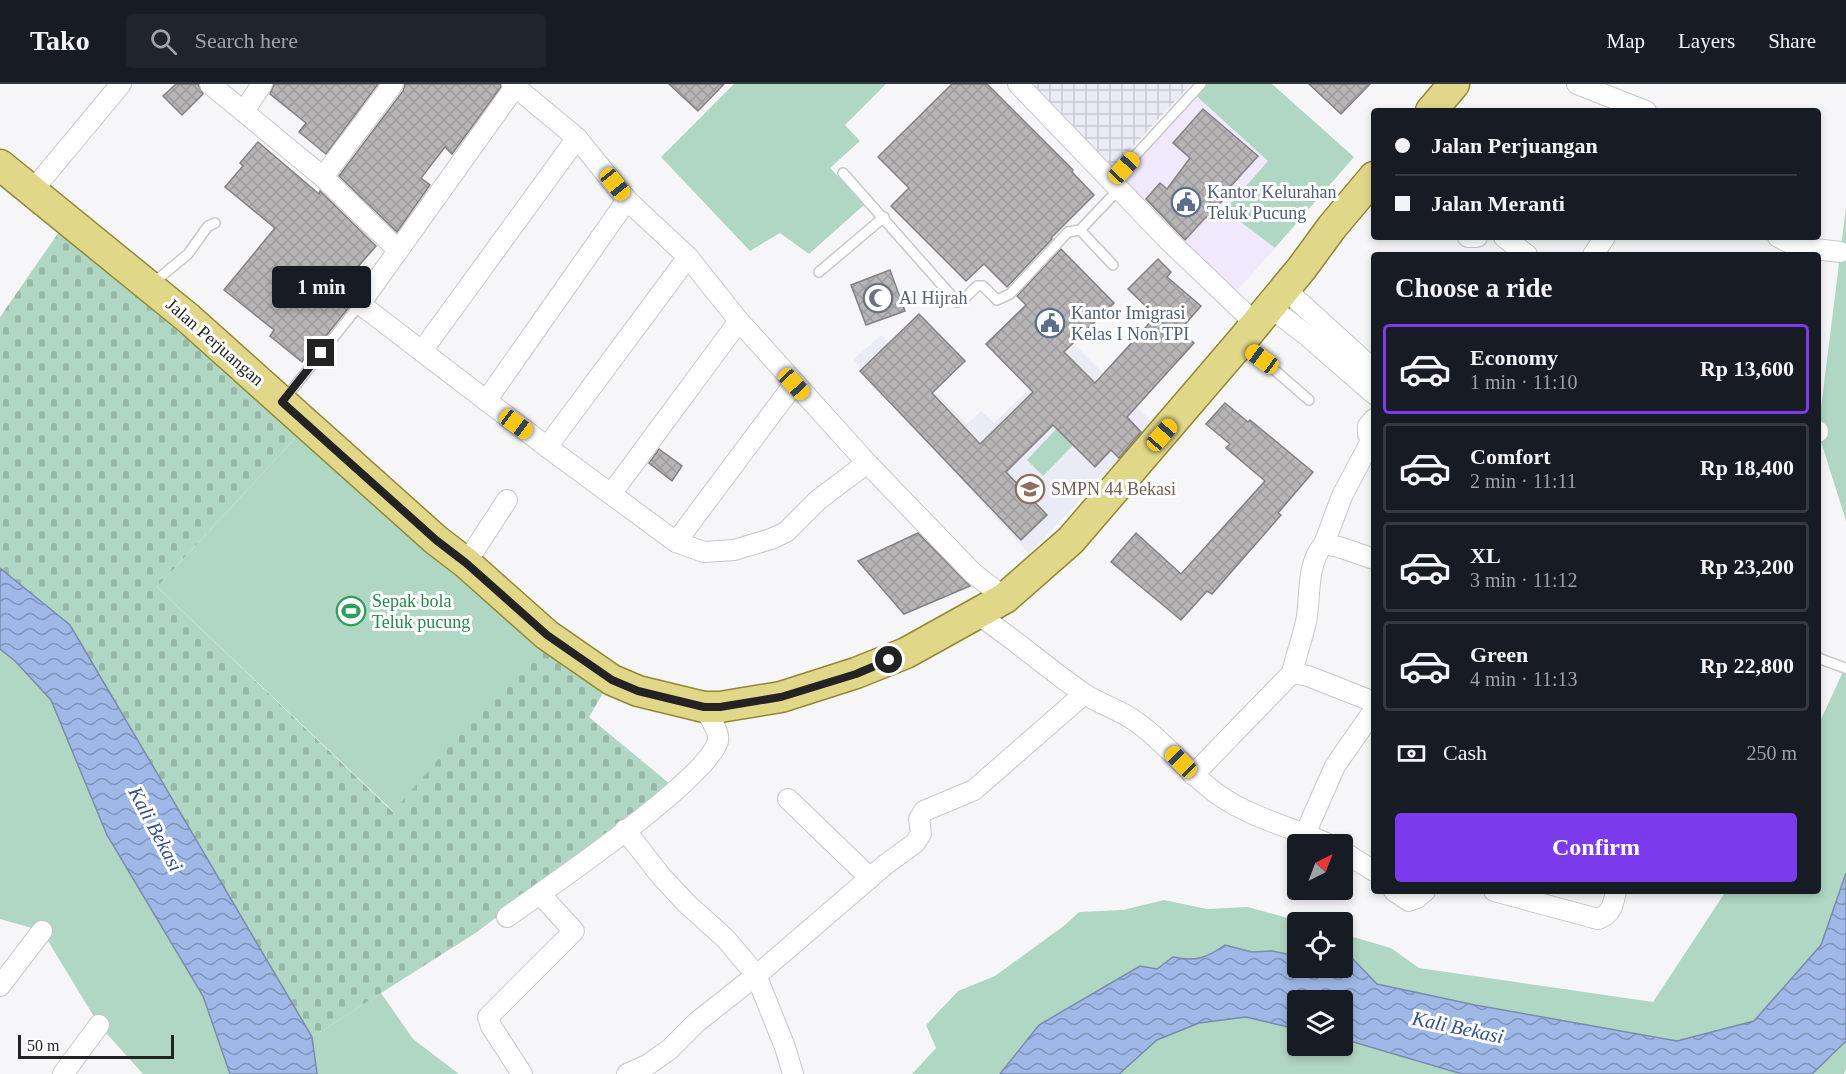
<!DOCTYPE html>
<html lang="en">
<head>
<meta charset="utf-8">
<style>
  :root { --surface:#171b24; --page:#20242c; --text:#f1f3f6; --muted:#9ea1a6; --line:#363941; --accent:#7c3aed }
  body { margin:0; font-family:"Times New Roman",serif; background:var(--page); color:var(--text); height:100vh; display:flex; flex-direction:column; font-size:22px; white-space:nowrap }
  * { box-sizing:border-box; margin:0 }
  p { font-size:20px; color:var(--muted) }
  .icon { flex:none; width:33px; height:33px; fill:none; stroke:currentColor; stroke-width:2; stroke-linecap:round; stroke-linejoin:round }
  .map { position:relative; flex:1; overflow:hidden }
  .side { position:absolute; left:1371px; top:168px; width:450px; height:642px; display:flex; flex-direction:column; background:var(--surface); border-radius:6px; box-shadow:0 3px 9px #0003 }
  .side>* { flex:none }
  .hud { position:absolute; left:1371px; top:24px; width:450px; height:132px; border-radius:6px; box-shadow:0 3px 9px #0003; display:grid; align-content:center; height:132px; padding:0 24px; background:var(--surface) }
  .needle { width:39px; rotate:42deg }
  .controls { position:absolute; left:1287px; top:750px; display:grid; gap:12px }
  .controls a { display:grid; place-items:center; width:66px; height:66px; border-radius:6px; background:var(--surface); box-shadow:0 3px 9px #0003; font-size:30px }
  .scale { position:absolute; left:18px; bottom:15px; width:156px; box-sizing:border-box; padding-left:6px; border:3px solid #232324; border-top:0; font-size:16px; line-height:21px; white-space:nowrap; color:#232324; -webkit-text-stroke:4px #fff; paint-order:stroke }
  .end { position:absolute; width:27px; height:27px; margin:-14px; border:8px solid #232324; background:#fff; box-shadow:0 0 0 3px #fff }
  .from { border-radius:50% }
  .bubble { position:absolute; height:42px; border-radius:6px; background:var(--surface); box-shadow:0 3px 9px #0003; font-size:20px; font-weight:800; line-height:42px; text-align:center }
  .car { position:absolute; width:18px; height:36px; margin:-18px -9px; border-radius:8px; box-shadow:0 0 4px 2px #0007; background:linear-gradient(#f5c518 24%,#345 0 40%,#f5c518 0 76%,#345 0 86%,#f5c518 0) }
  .hud b { display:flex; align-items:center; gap:21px; height:57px; font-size:22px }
  .hud b+b { border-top:2px solid var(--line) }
  .hud i { width:15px; height:15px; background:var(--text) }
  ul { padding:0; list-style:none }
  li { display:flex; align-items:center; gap:18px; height:90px; margin:0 12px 9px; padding:0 12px; border:3px solid var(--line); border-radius:6px }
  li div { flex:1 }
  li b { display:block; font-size:22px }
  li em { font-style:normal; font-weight:800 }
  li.on { border-color:var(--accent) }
  li>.icon { width:54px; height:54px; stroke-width:1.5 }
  h2 { padding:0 24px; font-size:27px; line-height:72px }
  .pay { display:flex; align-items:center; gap:15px; height:66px; padding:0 24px; font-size:22px }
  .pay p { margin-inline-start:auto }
  .cta { display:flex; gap:12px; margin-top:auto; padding:12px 24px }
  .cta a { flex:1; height:69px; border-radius:6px; background:var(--accent); color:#fff; font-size:24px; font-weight:800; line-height:69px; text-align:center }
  header { display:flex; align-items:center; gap:36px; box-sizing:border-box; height:84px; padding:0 30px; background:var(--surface); border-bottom:2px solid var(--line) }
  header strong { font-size:28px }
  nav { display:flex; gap:33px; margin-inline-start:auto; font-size:21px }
  .search { width:420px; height:54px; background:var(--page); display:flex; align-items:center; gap:15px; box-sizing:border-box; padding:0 21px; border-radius:6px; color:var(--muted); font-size:22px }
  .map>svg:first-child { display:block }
</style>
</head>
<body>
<header>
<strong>Tako</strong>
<div class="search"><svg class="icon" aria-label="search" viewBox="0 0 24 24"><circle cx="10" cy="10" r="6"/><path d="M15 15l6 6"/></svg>Search here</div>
<nav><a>Map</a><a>Layers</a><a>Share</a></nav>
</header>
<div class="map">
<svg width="1846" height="990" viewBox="0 0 1846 990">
  <defs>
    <pattern id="industrial-grid" width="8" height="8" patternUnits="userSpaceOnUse" patternTransform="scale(1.5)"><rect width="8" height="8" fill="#ebebf5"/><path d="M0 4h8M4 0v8" fill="none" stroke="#c9c9d2"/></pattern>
    <pattern id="cemetery-stones" width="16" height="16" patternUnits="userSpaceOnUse" patternTransform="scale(1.5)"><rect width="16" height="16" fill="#b0d7c3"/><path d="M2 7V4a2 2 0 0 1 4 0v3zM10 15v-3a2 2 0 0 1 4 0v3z" fill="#97b8a7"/></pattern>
    <pattern id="water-waves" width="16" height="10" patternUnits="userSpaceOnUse" patternTransform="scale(1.5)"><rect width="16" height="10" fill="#9fb8e7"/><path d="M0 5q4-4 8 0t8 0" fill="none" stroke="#8195bb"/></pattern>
    <pattern id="building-cross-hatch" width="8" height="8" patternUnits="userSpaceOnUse" patternTransform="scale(1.5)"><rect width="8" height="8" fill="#b8b5b6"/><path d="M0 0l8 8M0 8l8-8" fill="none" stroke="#9e9b9c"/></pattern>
  </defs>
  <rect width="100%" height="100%" fill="#f6f6f8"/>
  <!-- commercial -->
  <path fill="#f0e8fd" d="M1193 9 1268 77 1225 126 1275 164 1230 215 1112 97Z"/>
  <!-- industrial -->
  <path fill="url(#industrial-grid)" d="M1028 0H1191L1111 86Z"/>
  <!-- built -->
  <path fill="#ebebf5" d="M881 251 967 340 981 327 994 339 1075 261 1153 339 1029 470 853 276Z"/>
  <!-- grass -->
  <g fill="#b0d7c3">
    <path d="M734 0H886L845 41 860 57 830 84 865 120 809 170 780 149 750 167 661 73Z"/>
    <path d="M1201 0H1272L1354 73 1275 164 1225 126 1268 77 1193 9Z"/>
    <path d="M1846 123V437L1818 348Z"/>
    <path d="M1072 328 1089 345 1043 392 1027 376Z"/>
    <path d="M300 349 547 551 394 728 157 503Z"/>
    <path d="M0 565 15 577 51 616 107 751 203 912 230 990H143L99 941 42 847 0 835Z"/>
    <path d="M1846 581V789L1821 861 1754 937 1677 957 1475 921 1377 900 1352 874 1343 873V850L1391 864 1419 884 1653 918 1726 807H1818V642Z"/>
    <path d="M1164 816 1207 825 1248 823 1302 838H1298L1297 872 1272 867 1252 868 1225 861C1206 874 1196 878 1173 873L1157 885 1040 941 1000 990H912L936 964 926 941 958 907 995 892 1065 841 1079 828 1123 826Z"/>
    <path d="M381 909 413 955 459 990H317L312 953Z"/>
    <path d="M1246 933 1297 945 1298 962H1342L1343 955 1462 990H1119L1157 956 1199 939Z"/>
    <path d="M1846 957V985L1844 990H1812Z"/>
  </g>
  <!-- cemetery -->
  <path fill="url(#cemetery-stones)" d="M59 148 300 349 157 503 393 728 543 554 609 599 589 633 670 700 477 848 312 953 70 541 0 484V233Z"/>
  <!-- water -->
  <g fill="url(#water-waves)" stroke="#7a8bac" stroke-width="1.5">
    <path d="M0 484 70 541 312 953 317 990H230L203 912 107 751 51 616 15 577 0 565Z"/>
    <path d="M1846 789V957L1812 990H1462L1343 955 1342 916H1298L1297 945 1246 933 1199 939 1157 956 1119 990H1000L1039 941 1140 882 1157 885 1173 873C1196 878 1206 874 1225 861L1252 868 1272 867 1297 872 1298 884H1342L1343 873 1352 874 1377 900 1475 921 1677 957 1754 937 1821 861Z"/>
  </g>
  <!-- building -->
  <g fill="url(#building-cross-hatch)" stroke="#838182" stroke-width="1.5">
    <path d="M176 0H198L203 10 182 31 163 12Z"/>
    <path d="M274 0H378L326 70 299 48 306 39 270 10Z"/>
    <path d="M405 0H500L501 3 452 70 445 63 421 94 430 101 397 148 339 92 403 7Z"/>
    <path d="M669 0H724L698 27Z"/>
    <path d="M952 0H987L1073 86 1072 88 1094 111 1051 154 1052 155 1007 203 984 180 966 197 891 122 909 104 878 73Z"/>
    <path d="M1309 0H1370L1341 30Z"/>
    <path d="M1203 25 1258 72 1220 114 1223 116 1207 134 1206 133 1185 156 1146 115 1160 99 1167 105 1190 74 1173 59Z"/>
    <path d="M258 58 319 110 320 107 376 162 356 185 365 192 350 214 349 223 309 274 306 272 302 278 270 252 274 246 224 206 275 144 225 103 243 82 240 79Z"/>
    <path d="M1061 165 1114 219 1064 268 1095 299 1156 232 1128 205 1158 175 1171 188 1167 193 1201 222 1180 246 1194 259 1127 333 1141 348 1119 374 1111 366 1095 383 1053 341 1006 388 1047 431 1021 456 860 287 919 230 965 277 932 309 980 360 1033 308 986 260 1026 221 1017 212Z"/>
    <path d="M890 186 905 227 866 241 851 201Z"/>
    <path d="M1225 319 1248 338 1250 336 1313 388 1278 429 1281 431 1212 510 1207 507 1181 536 1111 478 1136 449 1181 490 1265 397 1226 364 1230 360 1206 340Z"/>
    <path d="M659 365 682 382 672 397 649 379Z"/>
    <path d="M918 449 970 502 904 530 858 477Z"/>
  </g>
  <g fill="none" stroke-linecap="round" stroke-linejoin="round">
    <!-- lane casing -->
    <g stroke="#c8c8cb" stroke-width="12">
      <g id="lane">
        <path d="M843 89 957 218 963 216 977 202H983L997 216 1010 210 1068 148 1080 146 1119 105"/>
        <path d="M1112 97 1201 0"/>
        <path d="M1080 146 1113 181"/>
        <path d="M819 188 884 133"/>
        <path d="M153 199 188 170 208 142 215 139"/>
        <path d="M1242 261 1262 275 1309 316"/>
        <path d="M284 316 360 220"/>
        <path d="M1818 574 1845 584"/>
      </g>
    </g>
    <!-- street casing -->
    <g stroke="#c8c8cb" stroke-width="22">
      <g id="street">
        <path d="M210 0 323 93 398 166"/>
        <path d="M512 0 577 54 627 116 688 173 739 237 867 379 973 489 1005 514"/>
        <path d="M1018 0 1168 156 1256 240"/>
        <path d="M1577 0 1646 27"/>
        <path d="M515 3 360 220 547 363 676 458 704 468 734 466 771 455 786 448 818 416 867 379"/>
        <path d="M244 27 262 0"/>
        <path d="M323 93 393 0"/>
        <path d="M32 107 121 0"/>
        <path d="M1468 153H1477"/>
        <path d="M1504 153 1527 171"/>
        <path d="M1778 153 1798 163 1840 168"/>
        <path d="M1593 171 1605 153"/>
        <path d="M1285 205 1374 286"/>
        <path d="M1270 223 1305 250 1374 310"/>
        <path d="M422 267 577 54"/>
        <path d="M486 317 627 116"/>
        <path d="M1374 335 1368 342V350L1374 356"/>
        <path d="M1818 347V348"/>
        <path d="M547 363 688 173"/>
        <path d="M611 410 739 237"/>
        <path d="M676 458 794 300"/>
        <path d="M1324 460 1342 412 1372 355"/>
        <path d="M466 479 507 416"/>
        <path d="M977 530C1013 554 1047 584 1083 609 1099 620 1119 625 1135 637 1166 658 1189 691 1220 712 1254 735 1292 743 1328 760"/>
        <path d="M1292 589C1296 572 1302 555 1306 538 1311 512 1306 480 1324 460L1339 463 1374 475"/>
        <path d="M1193 691 1292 589 1308 592 1374 618"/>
        <path d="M788 715 870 794"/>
        <path d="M625 746 661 792 686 819 726 855 756 891 785 963 793 990"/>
        <path d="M1305 750 1335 682 1374 626"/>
        <path d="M1342 767 1374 787"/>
        <path d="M1394 807 1409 817 1417 814 1425 807"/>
        <path d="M1494 807 1598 835C1612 830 1613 821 1616 807"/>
        <path d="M507 833C546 805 707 696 718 657 720 647 708 632 704 623"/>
        <path d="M0 902 42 847"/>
        <path d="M63 990 99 941"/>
        <path d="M522 990 491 942 488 933 574 847 540 810"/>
        <path d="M627 990 649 980 670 965 697 938 764 885 885 781 915 759 921 750 919 735 924 727 974 706 1084 610"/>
      </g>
    </g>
    <!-- primary casing -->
    <g stroke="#928732" stroke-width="33">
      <g id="primary">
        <path d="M1431 27 1454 0"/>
        <path d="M0 81 188 234 436 456 466 479 547 551 612 596 638 607 704 623H720L781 613 856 589 906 569 1005 514 1071 456 1240 259 1302 184 1332 143 1374 93"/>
      </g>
    </g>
    <!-- lane -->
    <use href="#lane" stroke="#fff" stroke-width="9"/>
    <!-- street -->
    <use href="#street" stroke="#fff" stroke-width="20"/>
    <!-- primary -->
    <use href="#primary" stroke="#e1d789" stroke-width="30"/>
  </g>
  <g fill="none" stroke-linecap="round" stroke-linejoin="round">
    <!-- route -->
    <path stroke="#232324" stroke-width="8" d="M321 269 282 318 436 456 466 479 547 551 612 596 638 607 704 623H720L781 613 856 590 889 576"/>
  </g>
  <!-- icons -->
  <defs>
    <g id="civic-ring" transform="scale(1.5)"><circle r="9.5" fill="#fff" stroke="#5c6f8a" stroke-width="1.5"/><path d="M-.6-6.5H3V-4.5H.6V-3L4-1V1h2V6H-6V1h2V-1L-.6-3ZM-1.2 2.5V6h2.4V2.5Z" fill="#5c6f8a"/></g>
    <g id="mosque-ring" transform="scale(1.5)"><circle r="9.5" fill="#fff" stroke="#6b7280" stroke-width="1.5"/><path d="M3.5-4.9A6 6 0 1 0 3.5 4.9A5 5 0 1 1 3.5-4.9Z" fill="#6b7280"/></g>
    <g id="school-ring" transform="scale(1.5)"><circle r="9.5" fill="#fff" stroke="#8d6e63" stroke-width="1.5"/><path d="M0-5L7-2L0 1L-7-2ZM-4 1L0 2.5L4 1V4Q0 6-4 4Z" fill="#8d6e63"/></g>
    <g id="stadium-ring" transform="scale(1.5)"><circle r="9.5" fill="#fff" stroke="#2e9e5b" stroke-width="1.5"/><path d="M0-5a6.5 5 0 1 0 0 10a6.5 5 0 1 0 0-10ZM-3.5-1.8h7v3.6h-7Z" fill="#2e9e5b"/></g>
  </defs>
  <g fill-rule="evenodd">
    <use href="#civic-ring" x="1186" y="118"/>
    <use href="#mosque-ring" x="878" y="214"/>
    <use href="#civic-ring" x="1050" y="239"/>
    <use href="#school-ring" x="1030" y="405"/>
    <use href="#stadium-ring" x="351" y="527"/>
  </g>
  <g text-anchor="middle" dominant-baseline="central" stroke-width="6" stroke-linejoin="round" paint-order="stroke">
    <!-- service labels -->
    <g font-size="18" fill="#4e5e75" stroke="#fff" text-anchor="start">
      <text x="1207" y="108">Kantor Kelurahan<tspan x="1207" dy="21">Teluk Pucung</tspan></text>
      <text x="1071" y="229">Kantor Imigrasi<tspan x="1071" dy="21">Kelas I Non TPI</tspan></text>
    </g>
    <!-- worship labels -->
    <g font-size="18" fill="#5b616d" stroke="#fff" text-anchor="start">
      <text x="899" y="214">Al Hijrah</text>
    </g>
    <!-- street labels -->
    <g font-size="18" fill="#232324" stroke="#fff">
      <text transform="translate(215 258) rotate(41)">Jalan Perjuangan</text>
    </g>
    <!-- education labels -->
    <g font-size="18" fill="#785e54" stroke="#fff" text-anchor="start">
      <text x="1051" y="405">SMPN 44 Bekasi</text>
    </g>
    <!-- leisure labels -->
    <g font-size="18" fill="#27864d" stroke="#fff" text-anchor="start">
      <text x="372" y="517">Sepak bola<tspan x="372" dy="21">Teluk pucung</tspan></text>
    </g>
    <!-- water labels -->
    <g font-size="20" font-style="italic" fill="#34518b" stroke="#fff">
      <text transform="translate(156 745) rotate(62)">Kali Bekasi</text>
      <text transform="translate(1458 943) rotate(12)">Kali Bekasi</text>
    </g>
  </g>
</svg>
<div class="controls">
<a><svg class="needle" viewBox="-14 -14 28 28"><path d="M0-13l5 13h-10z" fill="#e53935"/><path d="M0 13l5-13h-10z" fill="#9ea1a6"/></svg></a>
<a><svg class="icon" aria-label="locate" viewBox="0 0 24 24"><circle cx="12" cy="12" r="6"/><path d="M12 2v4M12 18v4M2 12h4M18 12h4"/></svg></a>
<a><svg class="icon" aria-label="layers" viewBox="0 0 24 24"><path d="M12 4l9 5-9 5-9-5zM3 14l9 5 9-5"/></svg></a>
</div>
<div class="scale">50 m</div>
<i class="end from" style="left:889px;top:576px"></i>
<i class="end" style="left:321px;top:269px"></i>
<div class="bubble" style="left:272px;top:182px;width:99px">1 min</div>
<i class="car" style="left:1124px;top:84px;rotate:43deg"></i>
<i class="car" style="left:615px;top:100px;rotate:141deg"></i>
<i class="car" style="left:1262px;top:275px;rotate:306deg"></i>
<i class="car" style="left:794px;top:300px;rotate:137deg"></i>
<i class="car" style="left:516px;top:340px;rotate:127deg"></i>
<i class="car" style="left:1162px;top:351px;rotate:41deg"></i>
<i class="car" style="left:1181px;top:678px;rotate:315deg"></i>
<div class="hud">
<b><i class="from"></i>Jalan Perjuangan</b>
<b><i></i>Jalan Meranti</b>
</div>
<section class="side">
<h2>Choose a ride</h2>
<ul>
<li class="on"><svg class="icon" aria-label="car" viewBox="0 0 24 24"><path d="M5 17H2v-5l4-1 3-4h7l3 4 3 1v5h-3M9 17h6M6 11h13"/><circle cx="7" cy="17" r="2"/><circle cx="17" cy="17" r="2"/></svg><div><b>Economy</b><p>1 min · 11:10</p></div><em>Rp 13,600</em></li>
<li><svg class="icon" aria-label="car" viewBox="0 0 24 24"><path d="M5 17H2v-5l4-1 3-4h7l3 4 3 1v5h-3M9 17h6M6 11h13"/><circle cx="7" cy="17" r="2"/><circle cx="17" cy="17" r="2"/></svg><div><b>Comfort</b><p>2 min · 11:11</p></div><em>Rp 18,400</em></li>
<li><svg class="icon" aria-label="car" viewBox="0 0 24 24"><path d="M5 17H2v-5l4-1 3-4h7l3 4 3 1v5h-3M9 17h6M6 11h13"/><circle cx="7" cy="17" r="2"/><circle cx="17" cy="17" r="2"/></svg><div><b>XL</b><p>3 min · 11:12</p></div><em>Rp 23,200</em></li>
<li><svg class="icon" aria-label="car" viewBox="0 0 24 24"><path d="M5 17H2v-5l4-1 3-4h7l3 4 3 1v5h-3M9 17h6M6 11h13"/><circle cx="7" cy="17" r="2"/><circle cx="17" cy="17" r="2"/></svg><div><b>Green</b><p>4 min · 11:13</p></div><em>Rp 22,800</em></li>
</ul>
<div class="pay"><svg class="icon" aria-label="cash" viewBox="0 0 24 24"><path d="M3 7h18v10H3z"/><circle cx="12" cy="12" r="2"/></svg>Cash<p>250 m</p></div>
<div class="cta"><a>Confirm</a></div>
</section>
</div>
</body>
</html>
